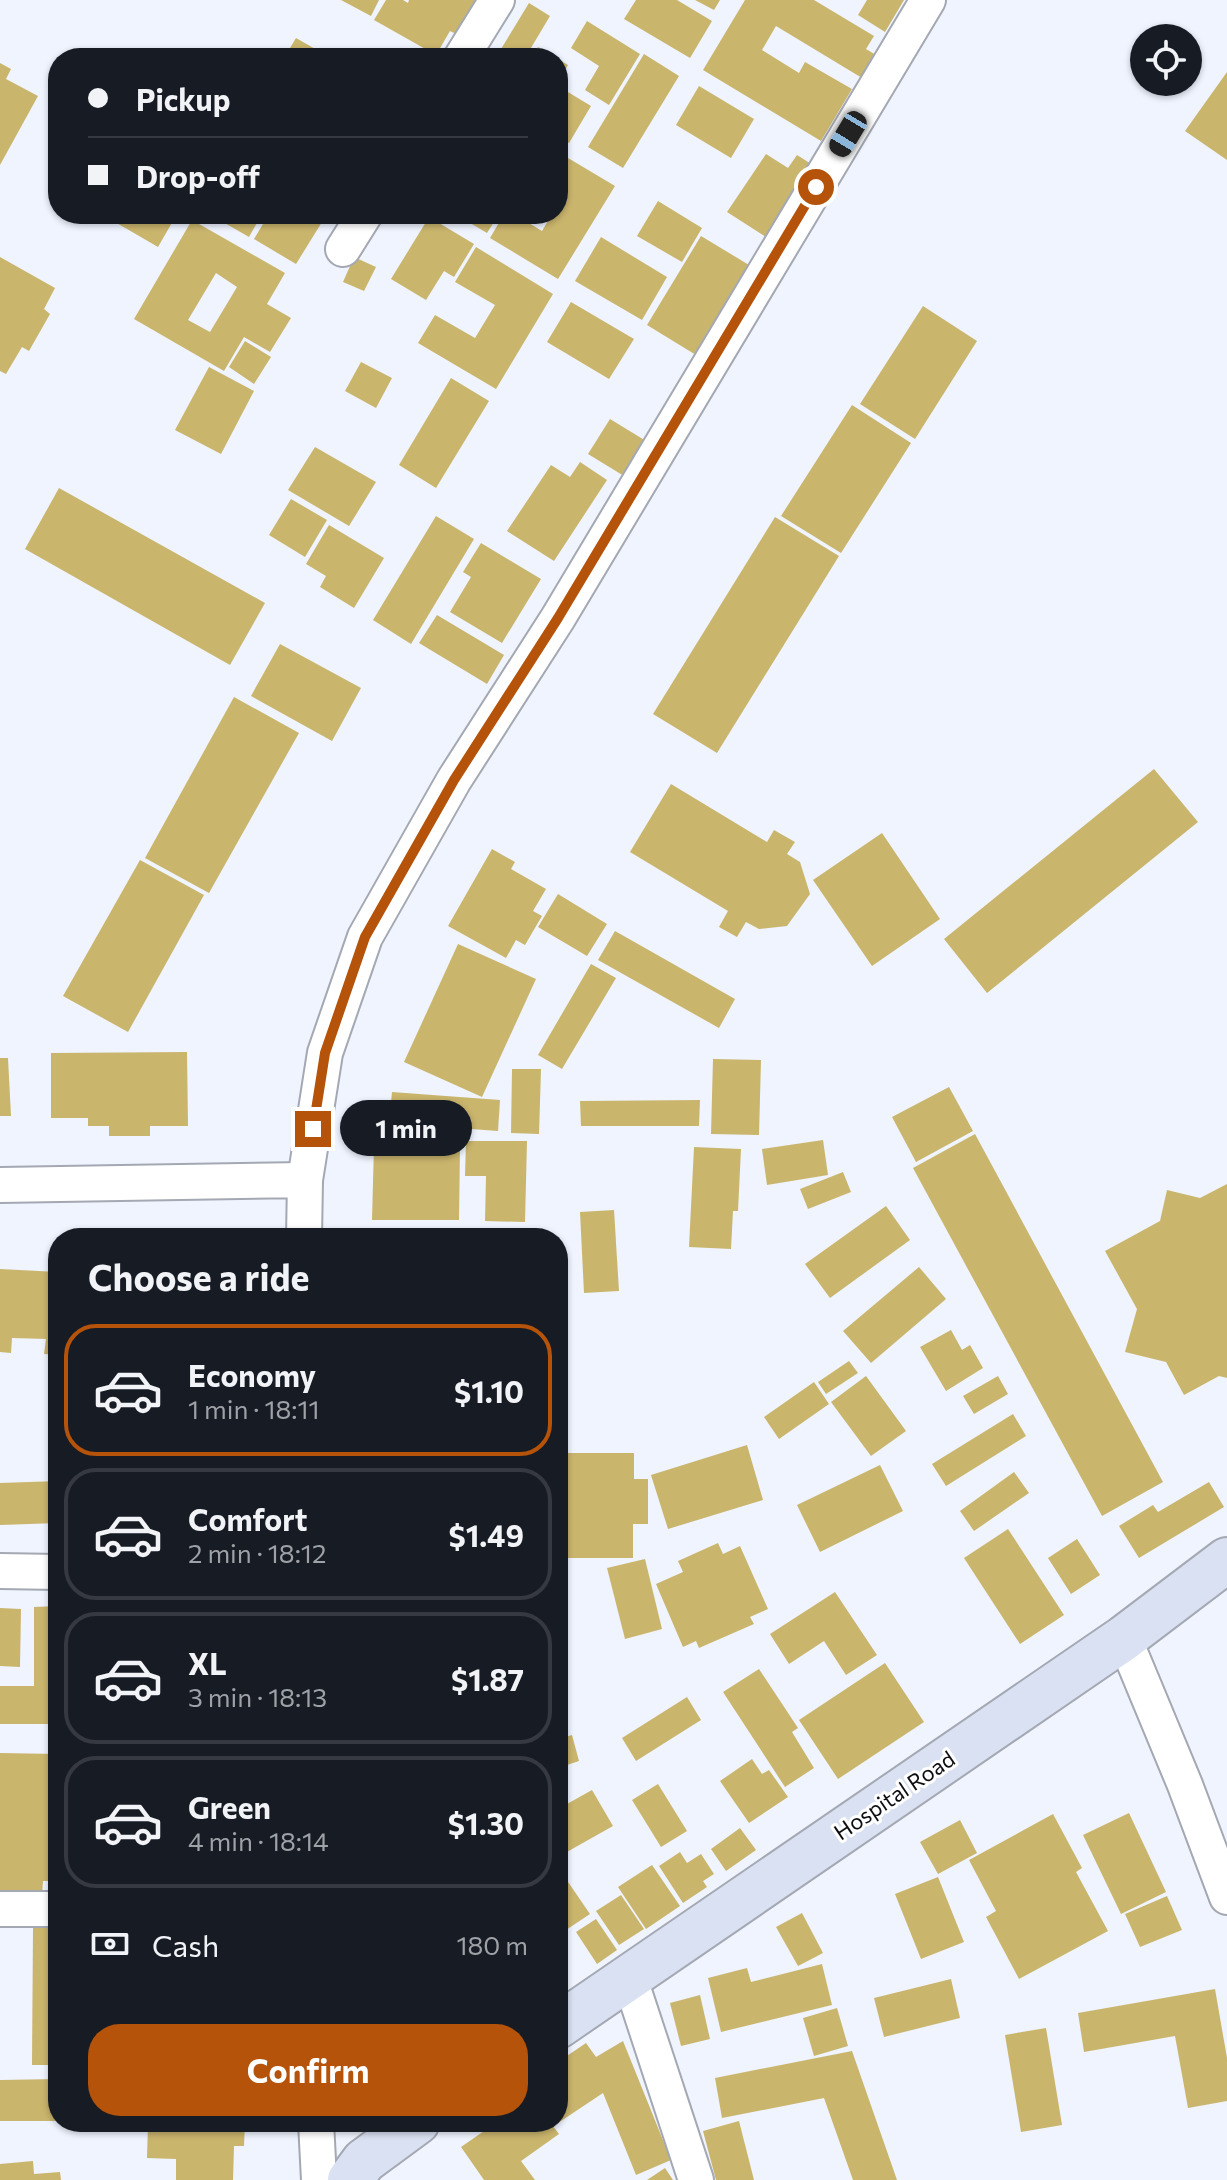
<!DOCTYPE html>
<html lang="en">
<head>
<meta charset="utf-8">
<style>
  :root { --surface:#171b24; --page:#20242c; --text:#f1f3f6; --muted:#9ea1a6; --line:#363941; --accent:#b45309 }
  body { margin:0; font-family:Commissioner,sans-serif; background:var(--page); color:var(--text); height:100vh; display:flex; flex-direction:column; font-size:30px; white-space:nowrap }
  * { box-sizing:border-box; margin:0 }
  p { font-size:26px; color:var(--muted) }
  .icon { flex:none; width:44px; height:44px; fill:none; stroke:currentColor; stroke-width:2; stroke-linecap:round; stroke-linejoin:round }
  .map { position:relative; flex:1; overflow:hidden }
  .side { position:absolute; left:48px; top:1228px; width:520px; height:904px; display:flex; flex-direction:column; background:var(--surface); border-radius:32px; box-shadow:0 2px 6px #0004 }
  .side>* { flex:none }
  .top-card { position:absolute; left:48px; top:48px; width:520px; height:176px; border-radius:32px; box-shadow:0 2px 6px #0004; display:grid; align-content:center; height:176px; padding:0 40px; background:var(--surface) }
  .buttons { position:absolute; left:1130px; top:24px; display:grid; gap:16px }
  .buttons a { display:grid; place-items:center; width:72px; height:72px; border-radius:50%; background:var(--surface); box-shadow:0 2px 6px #0004; font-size:40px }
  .end { position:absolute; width:36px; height:36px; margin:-18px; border:10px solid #b45309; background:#fff; box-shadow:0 0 0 4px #fff }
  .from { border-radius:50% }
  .bubble { position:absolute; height:56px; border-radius:28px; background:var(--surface); box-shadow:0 2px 6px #0004; font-size:26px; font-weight:700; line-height:56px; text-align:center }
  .car { position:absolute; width:24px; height:48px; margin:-24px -12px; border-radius:10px; box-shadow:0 0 6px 2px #0007; background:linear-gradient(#222 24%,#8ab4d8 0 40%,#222 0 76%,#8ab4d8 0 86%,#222 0) }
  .top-card b { display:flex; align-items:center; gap:28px; height:76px; font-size:30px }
  .top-card b+b { border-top:2px solid var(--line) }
  .top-card i { width:20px; height:20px; background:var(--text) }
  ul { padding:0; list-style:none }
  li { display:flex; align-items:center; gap:24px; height:132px; margin:0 16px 12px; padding:0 24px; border:4px solid var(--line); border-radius:32px }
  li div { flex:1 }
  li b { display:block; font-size:30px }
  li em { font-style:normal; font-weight:700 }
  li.active { border-color:var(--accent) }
  li>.icon { width:72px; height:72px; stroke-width:1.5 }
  h2 { padding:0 40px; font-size:36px; line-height:96px }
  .pay { display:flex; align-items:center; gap:20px; height:88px; padding:0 40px; font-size:30px }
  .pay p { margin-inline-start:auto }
  .primary-button { display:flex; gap:16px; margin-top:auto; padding:16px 40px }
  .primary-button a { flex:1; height:92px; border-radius:32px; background:var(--accent); color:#fff; font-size:32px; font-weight:700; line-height:92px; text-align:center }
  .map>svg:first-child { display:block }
</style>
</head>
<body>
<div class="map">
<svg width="1227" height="2180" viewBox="0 0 1227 2180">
  <rect width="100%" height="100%" fill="#eff4ff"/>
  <!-- building -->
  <g fill="#cab56d" fill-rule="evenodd">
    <path d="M341 0H379L371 16Z"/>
    <path d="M386 0H403L408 3 409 0H475L456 34 450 31 436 55 374 20Z"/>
    <path d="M636 0H677L712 21 690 58 624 19Z"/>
    <path d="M695 0H720L714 10Z"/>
    <path d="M745 0H814L874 36 866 49 881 58 867 81 776 26 762 50 799 73 805 62 852 89 821 141 703 70Z"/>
    <path d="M867 0H904L885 32 858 15Z"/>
    <path d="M529 3 550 16 525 58H516L501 49Z"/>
    <path d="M587 21 640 54 609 105 585 90 599 66 571 48Z"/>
    <path d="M296 38 331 58H284Z"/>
    <path d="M538 47 557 58H532Z"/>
    <path d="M492 50 506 58H488Z"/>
    <path d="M644 54 679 76 623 168 588 147Z"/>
    <path d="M558 59 568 65 558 82Z"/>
    <path d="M0 63 11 69 6 79 38 96 0 165Z"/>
    <path d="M1227 72V160L1185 131Z"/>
    <path d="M558 86 591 106 569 143 558 137Z"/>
    <path d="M699 86 754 119 731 158 676 125Z"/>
    <path d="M558 152 615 186 558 279 490 238 504 214H514L542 231 552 214H558V204L562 197 558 195Z"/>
    <path d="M766 154 788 168 797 155 816 167 769 239 727 212Z"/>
    <path d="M658 201 702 228 682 262 637 236Z"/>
    <path d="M119 214H177L158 247 115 222Z"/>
    <path d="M209 214H262L249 237Z"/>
    <path d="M269 214H327L296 264 254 239Z"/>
    <path d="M455 214H499L487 233Z"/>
    <path d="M429 217 474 244 454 277 444 271 426 300 391 279Z"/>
    <path d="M192 220 285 273 267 304 291 318 270 352 244 337 224 371 134 319ZM216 273 237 287 210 332 188 320Z"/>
    <path d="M701 236 749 265 696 355 647 325Z"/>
    <path d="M601 237 667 277 642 320 575 281Z"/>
    <path d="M476 247 553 294 496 389 418 343 435 315 475 338 495 305 455 282Z"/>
    <path d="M0 257 55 288 44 309 50 314 29 351 22 347 6 374 0 371Z"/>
    <path d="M354 257 376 267 364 291 343 282Z"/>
    <path d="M571 302 634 339 609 379 547 342Z"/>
    <path d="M923 306 977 341 915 439 860 404Z"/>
    <path d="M245 341 271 357 254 384 229 367Z"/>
    <path d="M361 362 392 378 376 408 345 391Z"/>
    <path d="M209 367 254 391 221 454 175 430Z"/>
    <path d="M451 378 489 401 436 488 399 465Z"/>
    <path d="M852 405 911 443 841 553 781 516Z"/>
    <path d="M610 419 646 441 624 476 588 454Z"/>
    <path d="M315 447 376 482 349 526 288 490Z"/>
    <path d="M580 462 607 480 554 561 507 531 551 465 570 477Z"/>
    <path d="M59 488 265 603 230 665 25 549Z"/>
    <path d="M291 499 327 520 305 557 269 535Z"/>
    <path d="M436 516 474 539 411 644 373 620Z"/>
    <path d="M775 517 839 556 717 753 653 714Z"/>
    <path d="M329 525 384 558 354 608 320 587 326 576 306 564Z"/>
    <path d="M481 543 541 579 502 643 450 612 471 577 463 572Z"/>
    <path d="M437 615 504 655 487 684 419 643Z"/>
    <path d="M280 644 361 688 332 741 251 696Z"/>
    <path d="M234 697 299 733 209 893 145 858Z"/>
    <path d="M1154 769 1198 822 987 993 944 939Z"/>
    <path d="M671 784 767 842 774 830 795 842 787 854 800 862 810 894 787 926 759 929 746 922 737 937 719 927 728 911 630 852Z"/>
    <path d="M882 833 940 919 872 966 813 880Z"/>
    <path d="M492 849 515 862 511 869 546 889 533 911 542 916 525 945 516 940 506 958 448 926Z"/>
    <path d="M140 860 204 895 128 1032 63 996Z"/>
    <path d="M558 894 607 924 587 956 538 927Z"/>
    <path d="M615 931 735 999 719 1028 598 960Z"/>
    <path d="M458 944 536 979 482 1097 404 1062Z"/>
    <path d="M591 964 616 978 562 1069 538 1055Z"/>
    <path d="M187 1052 188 1126H150V1136H109V1126H88V1118H51V1053Z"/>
    <path d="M0 1058H8L11 1116H0Z"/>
    <path d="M713 1059 761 1060 759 1135 711 1134Z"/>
    <path d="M512 1069H541L539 1134 511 1133Z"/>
    <path d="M949 1087 973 1131 916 1162 892 1117Z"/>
    <path d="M392 1092 500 1100 498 1131 389 1123Z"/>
    <path d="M700 1100 699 1126H581L580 1101Z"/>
    <path d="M975 1134 1163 1482 1102 1516 913 1168Z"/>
    <path d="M823 1140 828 1175 767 1185 762 1149Z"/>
    <path d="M466 1141H527L525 1222 485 1221 486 1176H465Z"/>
    <path d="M374 1145 460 1146 459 1220H372Z"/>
    <path d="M694 1147 741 1149 738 1211H733L731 1249 689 1247Z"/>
    <path d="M843 1172 851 1192 808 1209 800 1189Z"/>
    <path d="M1227 1184V1378L1219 1376 1184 1395 1166 1362 1125 1352 1137 1309 1105 1251 1160 1221 1167 1190 1200 1198Z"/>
    <path d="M886 1206 910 1240 830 1298 805 1264Z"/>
    <path d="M614 1210 619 1291 584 1293 580 1212Z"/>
    <rect x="444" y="1229" width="83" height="9"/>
    <path d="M919 1267 946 1299 871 1363 843 1331Z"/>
    <path d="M0 1269 58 1272V1355L44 1354 46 1339 12 1338 11 1353 0 1352Z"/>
    <path d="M951 1330 962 1350 970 1345 983 1368 946 1391 920 1347Z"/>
    <path d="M849 1361 858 1373 826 1394 818 1382Z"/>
    <path d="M866 1376 906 1431 871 1456 831 1402Z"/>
    <path d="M998 1376 1008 1394 974 1414 963 1396Z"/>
    <path d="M814 1382 829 1404 779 1439 764 1417Z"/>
    <rect x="55" y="1396" width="3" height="24"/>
    <path d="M1013 1414 1026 1436 946 1486 932 1464Z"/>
    <path d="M747 1445 763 1500 668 1529 651 1475Z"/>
    <path d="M558 1453H634V1479H648V1524H633V1558H558Z"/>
    <path d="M880 1465 903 1511 820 1552 797 1505Z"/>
    <path d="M1014 1472 1029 1493 974 1531 960 1511Z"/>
    <path d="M58 1481V1523L0 1525V1483Z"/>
    <path d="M1209 1482 1224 1507 1139 1558 1119 1526 1153 1505 1158 1512Z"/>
    <path d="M1008 1529 1064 1615 1020 1644 964 1558Z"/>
    <path d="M1077 1539 1100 1575 1071 1594 1048 1558Z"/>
    <path d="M718 1543 723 1554 740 1546 768 1609 750 1617 754 1624 699 1648 696 1641 683 1647 656 1584 683 1572 678 1561Z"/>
    <path d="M645 1559 662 1629 625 1639 607 1568Z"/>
    <path d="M835 1592 877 1655 846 1675 824 1641 789 1664 770 1634Z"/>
    <path d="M58 1606V1724H0V1686H34V1607Z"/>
    <path d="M0 1608 21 1609 20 1667 0 1666Z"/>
    <path d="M885 1663 924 1722 838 1779 799 1720Z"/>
    <path d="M759 1669 798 1728 792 1732 814 1768 785 1787 723 1692Z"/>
    <path d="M687 1697 701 1720 636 1761 622 1738Z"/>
    <path d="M572 1735 579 1761 558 1768V1739Z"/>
    <path d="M0 1753 58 1754 56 1881H43L42 1896H0Z"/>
    <path d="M752 1759 762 1774 769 1770 788 1797 749 1823 720 1781Z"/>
    <path d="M658 1784 687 1831 661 1847 632 1800Z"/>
    <path d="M592 1790 613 1826 558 1857V1809Z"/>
    <path d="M1129 1813 1166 1892 1121 1914 1083 1835Z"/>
    <path d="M1053 1814 1082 1868 1076 1872 1108 1931 1019 1979 986 1917 996 1911 969 1860Z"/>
    <path d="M960 1820 977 1853 938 1874 920 1842Z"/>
    <path d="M740 1828 756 1850 726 1871 711 1849Z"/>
    <path d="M680 1852 687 1863 701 1854 714 1874 703 1881 707 1887 683 1903 659 1866Z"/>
    <path d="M652 1865 680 1906 646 1929 618 1887Z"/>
    <path d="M938 1877 964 1942 921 1959 895 1894Z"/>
    <path d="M566 1879 590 1914 566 1930 558 1917V1884Z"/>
    <path d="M621 1895 644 1929 619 1945 596 1911Z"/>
    <path d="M1167 1896 1182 1930 1140 1947 1125 1914Z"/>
    <path d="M802 1913 823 1953 798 1966 776 1927Z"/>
    <path d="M596 1919 617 1950 597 1964 576 1932Z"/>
    <path d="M33 1928H58V2065H32Z"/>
    <path d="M822 1964 832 2005 721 2032 708 1978 747 1968 751 1982Z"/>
    <path d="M951 1979 960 2018 884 2037 874 1998Z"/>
    <path d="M1215 1989 1227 2058V2101L1188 2108 1175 2036 1084 2052 1078 2013Z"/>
    <path d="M700 1995 710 2039 681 2046 670 2003Z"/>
    <path d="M837 2008 848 2046 814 2056 803 2018Z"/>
    <path d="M1046 2028 1062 2125 1021 2132 1005 2035Z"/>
    <path d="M623 2041 671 2160 636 2175 603 2093 558 2123V2062L586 2043 596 2057Z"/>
    <path d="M852 2051 897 2180H853L824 2098 722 2118 715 2078Z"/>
    <path d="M58 2079V2121H0V2080Z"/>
    <path d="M739 2121 754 2180H716L703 2131Z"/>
    <path d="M148 2122H245L244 2146H234L233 2180H176V2159L147 2158Z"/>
    <path d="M497 2122H550L559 2134 521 2161 535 2180H484L461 2147Z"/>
    <path d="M33 2161 34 2174 60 2172 61 2180H0V2164Z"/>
    <path d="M665 2168 673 2180H647Z"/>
  </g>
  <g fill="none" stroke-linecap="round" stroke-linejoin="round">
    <!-- street casing -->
    <g stroke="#a3a8b2" stroke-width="38">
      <g id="street">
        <path d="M461 58 497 0"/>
        <path d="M343 249 365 214"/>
        <path d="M305 1180 325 1053 365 937 454 780 558 618 928 0"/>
        <path d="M0 1185 305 1180 304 1238"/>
        <path d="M0 1571 58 1572"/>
        <path d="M1124 1638 1185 1785 1227 1897"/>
        <path d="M0 1909H58"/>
        <path d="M629 1976 696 2180"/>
        <path d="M316 2122 319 2180"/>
      </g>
    </g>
    <!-- secondary casing -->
    <g stroke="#a3a8b2" stroke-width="48">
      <g id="secondary">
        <path d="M558 2026 1124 1638 1227 1560"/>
        <path d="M350 2180 364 2161 417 2122"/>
      </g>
    </g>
    <!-- street -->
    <use href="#street" stroke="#fff" stroke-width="34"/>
    <!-- secondary -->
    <use href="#secondary" stroke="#d9e1f2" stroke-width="44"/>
  </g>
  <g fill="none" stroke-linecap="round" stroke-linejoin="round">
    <!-- route -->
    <path stroke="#b45309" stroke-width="10" d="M313 1129 325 1053 365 937 454 780 558 618 816 187"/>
  </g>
  <g text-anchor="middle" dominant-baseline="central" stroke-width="6" stroke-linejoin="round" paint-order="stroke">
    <!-- street labels -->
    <g font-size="22" fill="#0d0e12" stroke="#fff">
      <text transform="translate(894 1795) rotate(-34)">Hospital Road</text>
    </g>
  </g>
</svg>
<div class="buttons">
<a><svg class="icon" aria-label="locate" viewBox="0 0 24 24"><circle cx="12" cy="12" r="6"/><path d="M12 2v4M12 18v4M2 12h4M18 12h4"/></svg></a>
</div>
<i class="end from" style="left:816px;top:187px"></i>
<i class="end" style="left:313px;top:1129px"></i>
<div class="bubble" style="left:340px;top:1100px;width:132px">1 min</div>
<i class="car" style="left:848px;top:134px;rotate:211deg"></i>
<div class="top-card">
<b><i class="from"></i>Pickup</b>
<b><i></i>Drop-off</b>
</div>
<section class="side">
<h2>Choose a ride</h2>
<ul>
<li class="active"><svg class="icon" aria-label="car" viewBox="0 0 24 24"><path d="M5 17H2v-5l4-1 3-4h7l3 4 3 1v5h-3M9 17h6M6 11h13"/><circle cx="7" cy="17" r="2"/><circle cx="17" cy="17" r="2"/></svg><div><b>Economy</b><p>1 min · 18:11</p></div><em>$1.10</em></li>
<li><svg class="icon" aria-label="car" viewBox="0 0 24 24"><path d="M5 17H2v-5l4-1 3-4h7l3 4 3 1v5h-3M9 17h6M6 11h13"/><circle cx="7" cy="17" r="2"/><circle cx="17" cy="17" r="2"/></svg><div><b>Comfort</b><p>2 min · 18:12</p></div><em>$1.49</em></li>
<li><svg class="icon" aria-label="car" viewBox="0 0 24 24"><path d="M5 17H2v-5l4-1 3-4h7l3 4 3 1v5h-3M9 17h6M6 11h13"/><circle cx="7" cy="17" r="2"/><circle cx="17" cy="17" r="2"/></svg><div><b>XL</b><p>3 min · 18:13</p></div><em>$1.87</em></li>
<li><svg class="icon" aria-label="car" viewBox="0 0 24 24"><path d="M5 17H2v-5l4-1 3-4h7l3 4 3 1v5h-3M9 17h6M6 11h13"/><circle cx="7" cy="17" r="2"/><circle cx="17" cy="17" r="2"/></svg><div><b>Green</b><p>4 min · 18:14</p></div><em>$1.30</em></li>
</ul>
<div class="pay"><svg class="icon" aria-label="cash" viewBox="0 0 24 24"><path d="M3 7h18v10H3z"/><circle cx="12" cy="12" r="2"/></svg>Cash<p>180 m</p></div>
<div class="primary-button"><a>Confirm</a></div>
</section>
</div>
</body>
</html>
